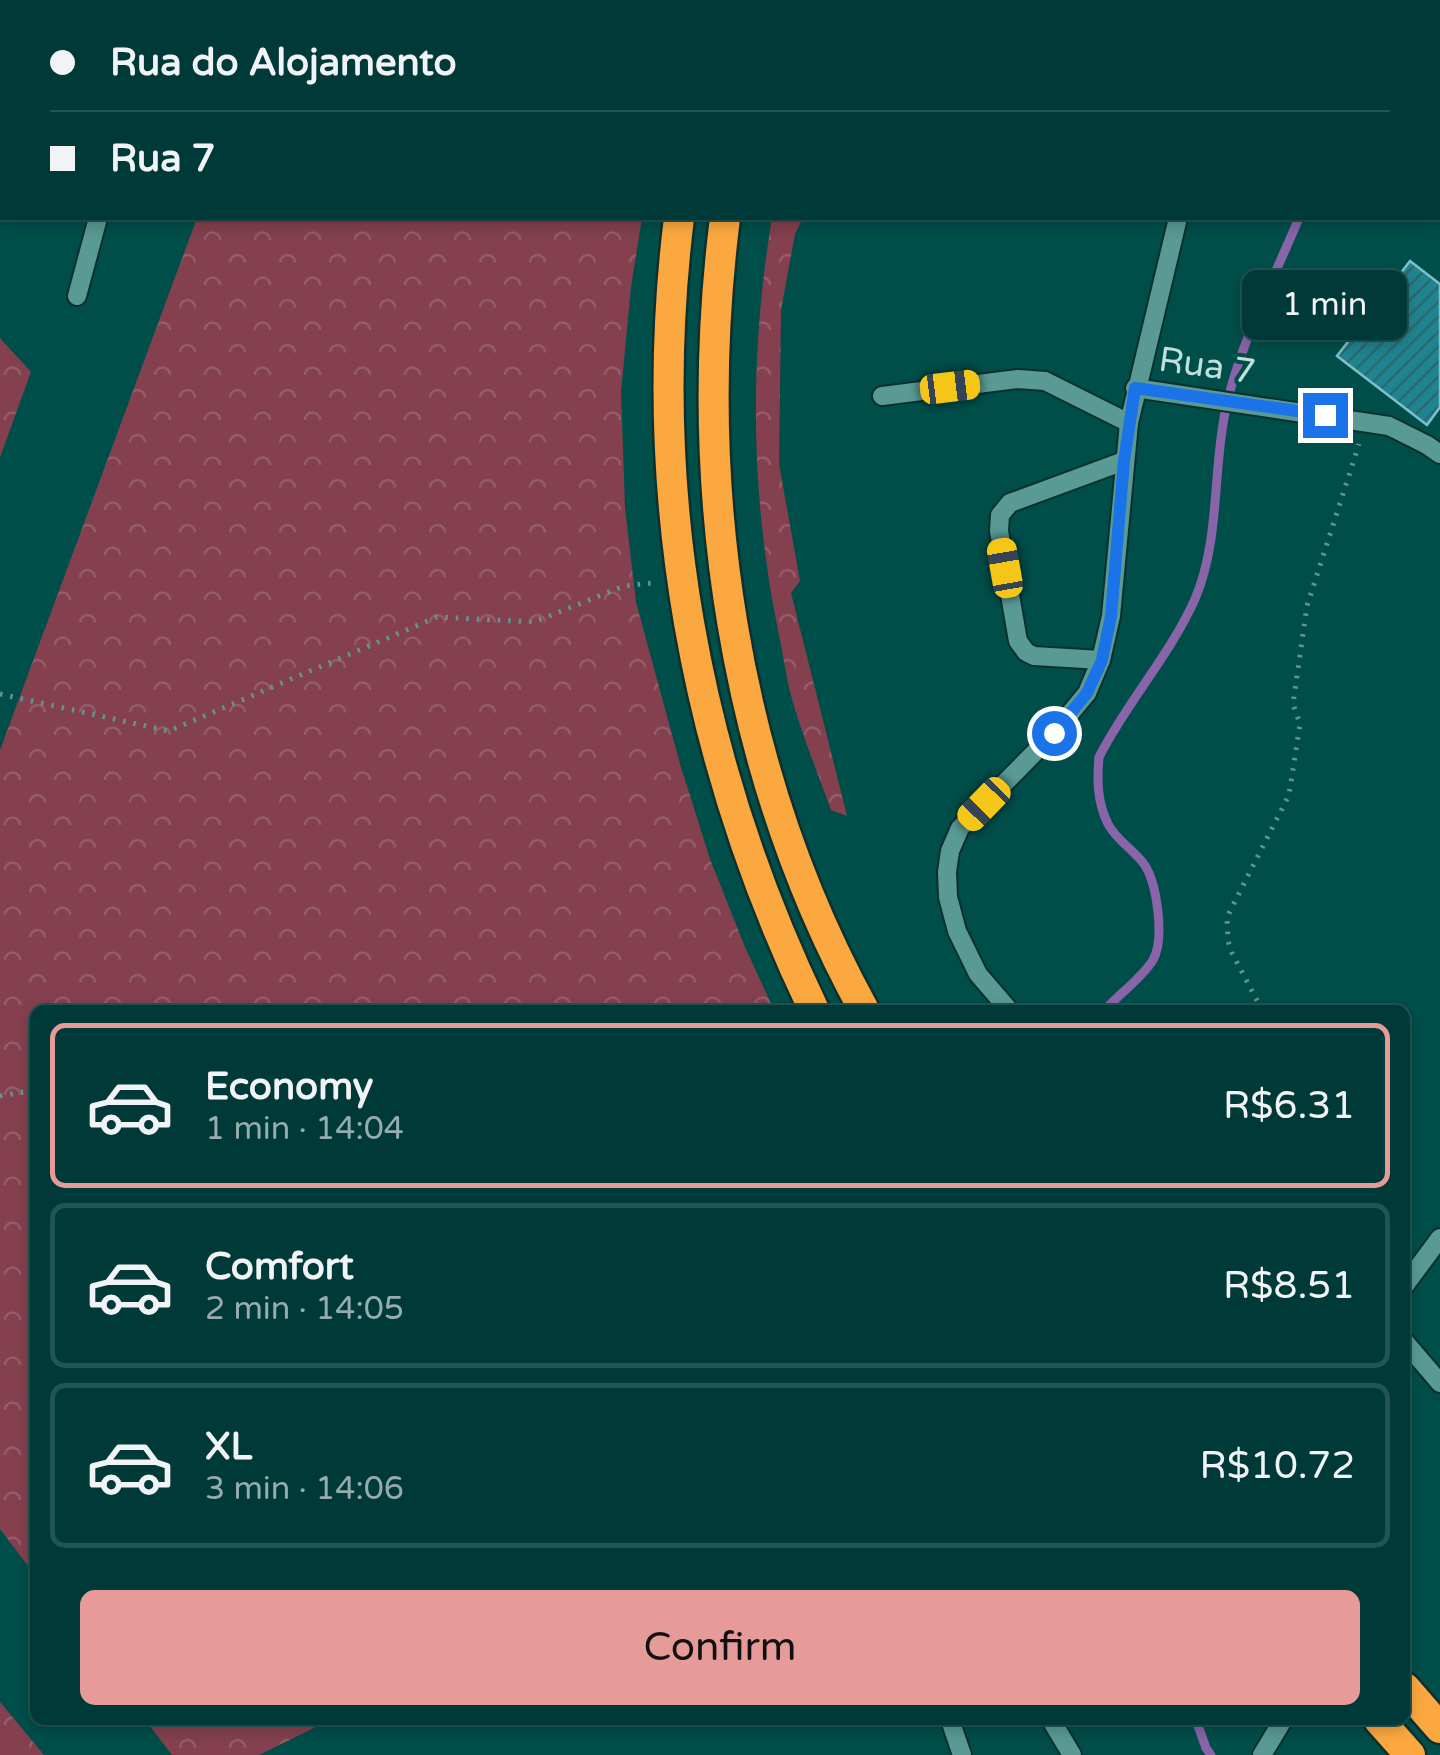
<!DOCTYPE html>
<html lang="en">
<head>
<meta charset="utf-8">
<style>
  :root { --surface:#003a38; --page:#0a4140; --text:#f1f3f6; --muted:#95adae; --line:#225453; --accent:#e69b98 }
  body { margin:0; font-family:"Varela Round",sans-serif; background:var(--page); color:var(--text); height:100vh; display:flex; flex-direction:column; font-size:38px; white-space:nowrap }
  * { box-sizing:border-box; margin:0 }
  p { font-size:32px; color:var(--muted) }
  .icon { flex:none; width:55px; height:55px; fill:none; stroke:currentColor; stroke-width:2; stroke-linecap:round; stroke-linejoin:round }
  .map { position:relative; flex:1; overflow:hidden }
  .details { position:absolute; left:30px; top:1005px; width:1380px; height:720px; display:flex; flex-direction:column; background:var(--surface); border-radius:15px; box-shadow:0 5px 15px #0003,0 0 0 2px var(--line) }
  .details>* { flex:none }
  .banner { position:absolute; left:0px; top:0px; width:1440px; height:220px; box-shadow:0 5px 15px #0003,0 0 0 2px var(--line); display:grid; align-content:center; height:220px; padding:0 50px; background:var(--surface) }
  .end { position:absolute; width:45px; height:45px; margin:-22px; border:12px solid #1a73e8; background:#fff; box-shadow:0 0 0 5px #fff }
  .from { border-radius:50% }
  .bubble { position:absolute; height:70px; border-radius:15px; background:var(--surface); box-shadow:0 5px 15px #0003,0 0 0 2px var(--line); font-size:32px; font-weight:600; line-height:70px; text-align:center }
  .car { position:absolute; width:30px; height:60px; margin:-30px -15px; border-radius:12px; box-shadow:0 0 8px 2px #0007; background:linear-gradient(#f5c518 24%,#345 0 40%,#f5c518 0 76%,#345 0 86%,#f5c518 0) }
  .banner b { display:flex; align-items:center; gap:35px; height:95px; font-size:38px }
  .banner b+b { border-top:2px solid var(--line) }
  .banner i { width:25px; height:25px; background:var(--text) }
  ul { padding:18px 0 0; list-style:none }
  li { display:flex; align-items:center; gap:30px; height:165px; margin:0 20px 15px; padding:0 30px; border:5px solid var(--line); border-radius:15px }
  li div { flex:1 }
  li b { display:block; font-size:38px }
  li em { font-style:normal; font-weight:600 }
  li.on { border-color:var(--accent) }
  li>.icon { width:90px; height:90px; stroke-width:1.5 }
  .primary-button { display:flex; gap:20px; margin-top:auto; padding:20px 50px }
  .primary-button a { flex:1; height:115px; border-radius:15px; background:var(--accent); color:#111; font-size:40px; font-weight:600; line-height:115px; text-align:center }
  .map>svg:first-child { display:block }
</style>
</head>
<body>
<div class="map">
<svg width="1440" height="1755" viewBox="0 0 1440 1755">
  <defs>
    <pattern id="forest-crowns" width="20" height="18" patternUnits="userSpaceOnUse" patternTransform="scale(2.5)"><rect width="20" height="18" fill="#84404f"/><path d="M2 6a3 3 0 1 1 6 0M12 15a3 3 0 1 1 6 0" fill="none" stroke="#945b68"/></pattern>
    <pattern id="building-hatch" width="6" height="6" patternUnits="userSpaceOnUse" patternTransform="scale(2.5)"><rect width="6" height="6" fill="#208490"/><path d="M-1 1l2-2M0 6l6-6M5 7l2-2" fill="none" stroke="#2a6a71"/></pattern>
  </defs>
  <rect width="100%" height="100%" fill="#004e4a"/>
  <!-- forest -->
  <g fill="url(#forest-crowns)">
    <path d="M270 0H693L692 2H269Z"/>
    <path d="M197 218H642L631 287 621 392 625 508 636 602 680 764 710 859 745 947 774 1010H35V1575L0 1529V750Z"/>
    <path d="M772 218H803L795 234 781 310 779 464 800 581 791 593 847 816 831 810C819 776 805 743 795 709 787 685 784 659 779 635 750 497 749 356 772 218Z"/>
    <path d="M0 338 31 372 0 457Z"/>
    <path d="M0 1702 44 1755H0Z"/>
    <path d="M145 1720H330L259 1755H172Z"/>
  </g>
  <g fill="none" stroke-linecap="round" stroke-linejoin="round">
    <!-- stream -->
    <g stroke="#8964a9" stroke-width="9">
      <path d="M1384 2 1385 0"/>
      <path d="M1105 1010C1119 994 1143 977 1153 960 1165 939 1157 883 1144 864 1133 849 1117 841 1108 824 1097 802 1097 780 1099 757 1127 702 1170 655 1195 599 1219 543 1213 478 1224 418 1236 352 1273 280 1299 218"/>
      <path d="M1196 1720 1206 1748 1211 1755"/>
    </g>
  </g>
  <!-- building -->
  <path fill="url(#building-hatch)" stroke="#7fc0ca" stroke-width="2.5" d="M1410 261 1440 284V407L1427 425 1337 356Z"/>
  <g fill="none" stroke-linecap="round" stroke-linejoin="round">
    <!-- minor casing -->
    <g stroke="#0c302d" stroke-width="22">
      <g id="minor">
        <path d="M173 2 174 0"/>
        <path d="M1240 2V0"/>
        <path d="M77 296 98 218"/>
        <path d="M1135 388 1389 426 1427 445 1440 454"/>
        <path d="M882 396 1018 379 1045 381 1129 423"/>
        <path d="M1101 660 1034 656 1026 652 1018 641 999 531 1000 515 1010 503 1124 461"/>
        <path d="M1009 1010 978 974 957 931 948 897 947 872 950 851 960 828 1054 733 1087 693 1101 660 1111 616 1129 423 1178 218"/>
        <path d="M1405 1285 1440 1238"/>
        <path d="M1405 1342 1440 1383"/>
        <path d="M950 1720 962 1755"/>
        <path d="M1051 1720 1072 1755"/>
        <path d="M1262 1755 1283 1720"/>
      </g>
    </g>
    <!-- highway casing -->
    <g stroke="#0c302d" stroke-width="35">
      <g id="highway">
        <path d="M725 2 726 0"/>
        <path d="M771 2V0"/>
        <path d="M679 218C645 491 695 762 814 1010"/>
        <path d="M725 218C691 485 733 772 864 1010"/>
        <path d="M1405 1688 1440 1728"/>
        <path d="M1379 1720 1410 1755"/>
      </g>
    </g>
    <!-- path -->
    <g stroke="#609692" stroke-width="5" stroke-dasharray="2.5 8" stroke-linecap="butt">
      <path d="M0 694 169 731 437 617 534 622 624 586 652 583"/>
      <path d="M1262 1010 1232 953 1228 941 1227 917 1289 795 1300 724 1293 704 1307 606 1359 444"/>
      <path d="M0 1096 35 1090"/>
    </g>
    <!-- minor -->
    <use href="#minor" stroke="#599a94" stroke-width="18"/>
    <!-- highway -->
    <use href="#highway" stroke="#fca840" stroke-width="30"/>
  </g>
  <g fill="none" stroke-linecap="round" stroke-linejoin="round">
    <!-- route -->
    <path stroke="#1a73e8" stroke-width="12" d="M1054 733 1087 693 1102 660 1111 616 1124 461 1135 388 1325 415"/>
  </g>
  <g text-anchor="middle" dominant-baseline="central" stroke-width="8" stroke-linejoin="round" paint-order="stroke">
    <!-- street labels -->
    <g font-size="35" fill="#c1e0dc" stroke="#004e4a">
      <text transform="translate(1207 366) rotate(8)">Rua 7</text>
    </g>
  </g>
</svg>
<i class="end from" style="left:1054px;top:733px"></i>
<i class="end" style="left:1325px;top:415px"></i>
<div class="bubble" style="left:1242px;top:270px;width:165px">1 min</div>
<i class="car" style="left:950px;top:387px;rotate:83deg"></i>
<i class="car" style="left:1005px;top:568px;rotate:350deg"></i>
<i class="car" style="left:984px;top:804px;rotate:224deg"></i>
<div class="banner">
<b><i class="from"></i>Rua do Alojamento</b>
<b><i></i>Rua 7</b>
</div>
<section class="details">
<ul>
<li class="on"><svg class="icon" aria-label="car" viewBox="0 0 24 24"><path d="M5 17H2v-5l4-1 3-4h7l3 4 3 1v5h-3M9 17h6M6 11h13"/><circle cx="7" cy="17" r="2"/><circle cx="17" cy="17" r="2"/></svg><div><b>Economy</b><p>1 min · 14:04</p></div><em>R$6.31</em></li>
<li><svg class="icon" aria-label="car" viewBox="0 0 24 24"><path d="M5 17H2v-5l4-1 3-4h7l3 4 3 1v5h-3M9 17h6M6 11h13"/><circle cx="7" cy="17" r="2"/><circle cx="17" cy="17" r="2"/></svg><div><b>Comfort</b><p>2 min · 14:05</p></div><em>R$8.51</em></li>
<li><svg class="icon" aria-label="car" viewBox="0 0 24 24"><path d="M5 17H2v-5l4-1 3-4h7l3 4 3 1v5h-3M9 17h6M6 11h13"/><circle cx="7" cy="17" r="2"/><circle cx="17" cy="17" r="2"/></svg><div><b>XL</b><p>3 min · 14:06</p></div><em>R$10.72</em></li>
</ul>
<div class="primary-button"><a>Confirm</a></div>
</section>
</div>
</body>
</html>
